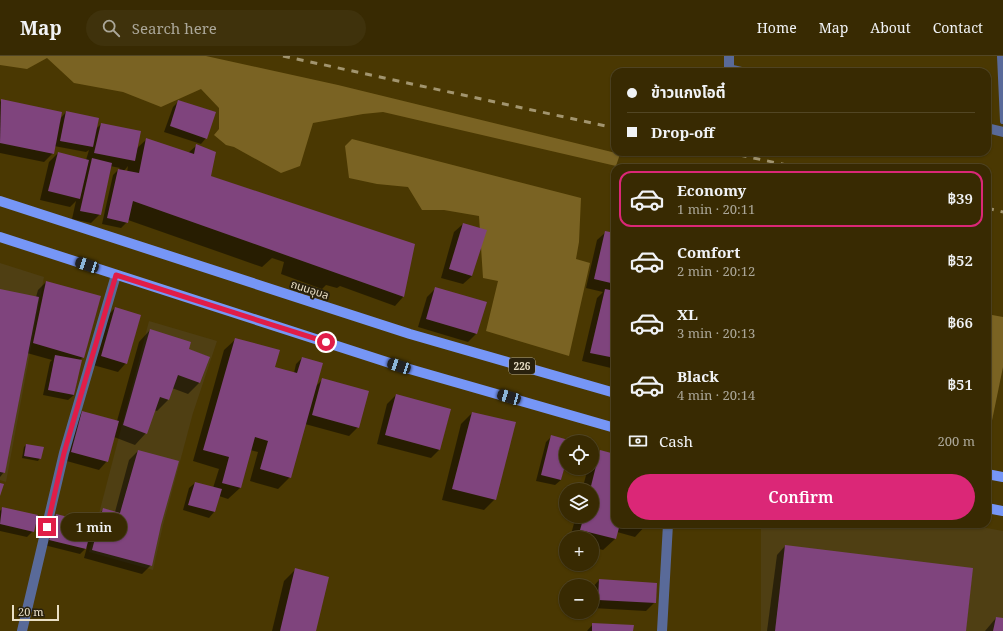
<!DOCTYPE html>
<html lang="en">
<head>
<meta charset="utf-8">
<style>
  :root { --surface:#382a02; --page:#3f320c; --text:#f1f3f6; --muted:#aba799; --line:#524624; --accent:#db2777 }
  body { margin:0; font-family:"Noto Serif","Noto Sans Thai",serif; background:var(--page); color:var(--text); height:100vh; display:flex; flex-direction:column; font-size:15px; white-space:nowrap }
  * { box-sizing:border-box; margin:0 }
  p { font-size:13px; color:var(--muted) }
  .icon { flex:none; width:22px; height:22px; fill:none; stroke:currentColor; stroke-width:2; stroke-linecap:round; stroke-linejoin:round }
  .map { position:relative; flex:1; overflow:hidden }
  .panel { position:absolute; left:611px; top:108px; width:380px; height:364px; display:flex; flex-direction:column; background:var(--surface); border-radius:12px; box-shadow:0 1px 3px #0004,0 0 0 1px var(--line) }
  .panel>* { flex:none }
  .guide { position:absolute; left:611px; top:12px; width:380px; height:88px; border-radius:12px; box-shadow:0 1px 3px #0004,0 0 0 1px var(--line); display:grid; align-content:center; height:88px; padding:0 16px; background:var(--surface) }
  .buttons { position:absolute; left:559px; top:379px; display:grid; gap:8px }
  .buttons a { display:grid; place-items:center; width:40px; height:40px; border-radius:50%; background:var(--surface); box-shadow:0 1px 3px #0004,0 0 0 1px var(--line); font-size:20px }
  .scale { position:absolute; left:12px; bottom:10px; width:47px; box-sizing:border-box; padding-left:4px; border:2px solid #e9dfc6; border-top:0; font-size:11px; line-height:14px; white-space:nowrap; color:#e9dfc6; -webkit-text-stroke:3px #29210d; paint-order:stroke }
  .end { position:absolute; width:18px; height:18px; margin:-9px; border:5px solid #e11d48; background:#fff; box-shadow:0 0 0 2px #fff }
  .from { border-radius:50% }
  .bubble { position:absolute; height:28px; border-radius:14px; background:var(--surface); box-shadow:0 1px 3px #0004,0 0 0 1px var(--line); font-size:13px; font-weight:600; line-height:28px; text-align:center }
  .car { position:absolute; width:12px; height:24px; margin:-12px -6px; border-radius:5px; box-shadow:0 0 3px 1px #0007; background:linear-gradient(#222 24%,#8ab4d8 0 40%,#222 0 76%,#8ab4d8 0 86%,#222 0) }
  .guide b { display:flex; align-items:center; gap:14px; height:38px; font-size:15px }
  .guide b+b { border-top:1px solid var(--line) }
  .guide i { width:10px; height:10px; background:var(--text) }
  ul { padding:7px 0 0; list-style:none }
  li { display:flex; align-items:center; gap:12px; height:56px; margin:0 8px 6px; padding:0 8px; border:2px solid transparent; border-radius:12px }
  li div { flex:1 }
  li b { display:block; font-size:15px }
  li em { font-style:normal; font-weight:600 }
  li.active { border-color:var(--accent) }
  li>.icon { width:36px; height:36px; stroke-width:1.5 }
  .pay { display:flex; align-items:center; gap:10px; height:44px; padding:0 16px; font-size:15px }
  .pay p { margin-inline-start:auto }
  .button { display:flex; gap:8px; margin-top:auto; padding:8px 16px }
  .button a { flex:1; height:46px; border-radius:24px; background:var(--accent); color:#fff; font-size:16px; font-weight:600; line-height:46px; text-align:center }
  header { display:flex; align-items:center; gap:24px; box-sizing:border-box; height:56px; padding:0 20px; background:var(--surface); border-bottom:1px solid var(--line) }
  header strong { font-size:19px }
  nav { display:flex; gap:22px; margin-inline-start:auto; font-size:14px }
  .search { width:280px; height:36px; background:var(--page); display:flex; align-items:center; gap:10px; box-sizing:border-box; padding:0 14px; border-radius:22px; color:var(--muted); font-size:15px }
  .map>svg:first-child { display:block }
</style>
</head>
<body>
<header>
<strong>Map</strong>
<div class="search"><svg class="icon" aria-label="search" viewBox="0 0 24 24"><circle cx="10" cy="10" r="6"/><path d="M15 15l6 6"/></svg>Search here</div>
<nav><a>Home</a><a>Map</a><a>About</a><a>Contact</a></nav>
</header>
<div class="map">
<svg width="1003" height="575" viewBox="0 0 1003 575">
  <rect width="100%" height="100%" fill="#4a3802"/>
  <!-- built -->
  <g fill="#4f3f13">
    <path d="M0 207 44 221 6 426 0 424Z"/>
    <path d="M149 265 217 285 193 357 163 469 153 514 89 496Z"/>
    <path d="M761 468H965L1003 475V575H761Z"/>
  </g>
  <!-- green -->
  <g fill="#7a6323">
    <path d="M0 0H206L338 29 620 98 616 110 383 56 363 58 313 67 300 110 281 117 234 91 226 89 214 79 219 73V52L201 33 161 51 123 36 74 27 47 2 27 13 0 9Z"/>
    <path d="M352 83 581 142 579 186 576 203 590 207 569 300 486 275 498 225 483 222 479 160 444 154H422L408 131 377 128 349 122 345 90Z"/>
    <path d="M987 258 1003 261V311L987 389Z"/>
  </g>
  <!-- shadow -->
  <g fill="#0007" fill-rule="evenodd">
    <path d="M1 44 60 63 66 56 96 73 101 68 136 93 147 83 188 97 196 90 210 120 414 189 403 241 395 250 340 230 337 232 326 229 322 233 281 218 284 206 272 202 262 211 128 164 127 166 121 172 102 168 113 119 120 112 110 110 100 158 91 167 72 163 76 145 70 151 40 144 49 106 58 97 86 104 89 94 86 96 54 90 53 97 44 106 0 97V46ZM128 110 127 116 124 115Z"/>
    <path d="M179 45 206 82 201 88 164 76 173 51Z"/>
    <path d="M463 168 472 220 463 228 441 222 454 176Z"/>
    <path d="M606 176 615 178V313L582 305 597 242 603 236 586 232 597 184Z"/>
    <path d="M46 226 83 301 79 305 74 339 68 344 43 339 50 306 52 304 27 297 4 416 0 421V234L36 241 38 234Z"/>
    <path d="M436 232 476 278 468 286 418 271 427 241Z"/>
    <path d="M115 252 126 307 118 316 93 309 106 261Z"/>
    <path d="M150 274 187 293 209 301 199 327 188 338 172 332 168 344 157 355 154 354 146 377 135 389 114 381 107 405 99 414 63 404 73 365 82 356 117 365 139 286Z"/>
    <path d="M236 283 274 312 294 317 296 308 302 302 316 330 323 323 358 371 349 380 305 368 290 421 278 433 250 425 258 396 250 394 240 432 228 443 219 440 214 456 209 462 183 454 189 432 195 427 213 432 219 413 193 405 224 294Z"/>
    <path d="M396 339 440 393 431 402 377 388 387 348Z"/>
    <path d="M472 357 495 443 484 454 442 444 461 368Z"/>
    <path d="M552 380 570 386H566V402L561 424 555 429 536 425 546 386Z"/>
    <path d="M26 389 40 402 38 405 22 402 24 391Z"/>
    <path d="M138 395 160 468 151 509 142 518 84 502 87 491 80 498 44 489 50 465 56 459 93 468 95 462 104 453 115 456 129 404Z"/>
    <path d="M601 395 615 399V468H647L635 481 617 476 615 483 603 494 592 491V482H570L576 460H592V434H582L588 412H592V404Z"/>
    <path d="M3 452 33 475 27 481 0 475V455Z"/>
    <path d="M785 490 965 575H767L777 499Z"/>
    <path d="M295 514 315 575H272L284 525Z"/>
    <path d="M599 524 655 546 646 555 592 552V532Z"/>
    <path d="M996 562 1003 563V575H985Z"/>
    <path d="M593 568 632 575H587Z"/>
  </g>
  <!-- building -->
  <g fill="#7f447d">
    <path d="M1 43 62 56 54 98 0 87Z"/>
    <path d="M178 44 216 56 207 83 170 70Z"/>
    <path d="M66 55 99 62 93 91 60 85Z"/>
    <path d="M101 67 141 75 135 105 94 97Z"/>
    <path d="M146 82 194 98 196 88 216 96 211 120 415 188 404 241 133 145 128 167 107 162 118 113 139 117Z"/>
    <path d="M58 96 89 104 80 143 48 135Z"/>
    <path d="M92 102 112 107 101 159 80 155Z"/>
    <path d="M463 167 487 174 472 220 449 213Z"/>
    <path d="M605 175 615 177V228L594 223Z"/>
    <path d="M46 225 101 240 84 302 33 287Z"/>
    <path d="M435 231 487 246 477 278 426 263Z"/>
    <path d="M0 233 39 241 5 417 0 416Z"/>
    <path d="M605 233 615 235V302L590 297Z"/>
    <path d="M115 251 141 259 127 308 101 300Z"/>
    <path d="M150 273 191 286 189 293 210 301 200 327 178 319 169 344 160 341 147 378 123 369Z"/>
    <path d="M235 282 280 294 275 311 297 317 302 301 323 307 291 422 260 413 268 385 255 381 241 432 222 427 229 401 203 394Z"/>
    <path d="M55 299 82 304 74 339 48 334Z"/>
    <path d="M322 322 369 335 359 372 312 359Z"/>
    <path d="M396 338 451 353 440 394 385 379Z"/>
    <path d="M82 355 119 365 108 406 71 396Z"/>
    <path d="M472 356 516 366 496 444 452 433Z"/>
    <path d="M551 379 572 385 571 386H566V406L561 424 541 419Z"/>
    <path d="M26 388 44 391 41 403 24 400Z"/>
    <path d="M138 394 179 405 161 469 152 510 92 494 103 452 120 457Z"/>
    <path d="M600 394 615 398V468H620L616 483 580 474 584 460H592V434H590Z"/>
    <path d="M195 426 222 433 215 456 188 449Z"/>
    <path d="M0 427 4 428 0 440Z"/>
    <path d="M2 451 38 459 34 476 0 468Z"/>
    <path d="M56 458 93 467 86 493 49 484Z"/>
    <path d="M785 489 973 512 966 575H775Z"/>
    <path d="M295 512 329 521 316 575H280Z"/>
    <path d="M599 523 657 527 656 547 598 544Z"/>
    <path d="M996 561 1003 562V575H993Z"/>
    <path d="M592 567 634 569 633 575H592Z"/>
  </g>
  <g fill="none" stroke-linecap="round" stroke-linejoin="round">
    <!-- service -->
    <path stroke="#596a99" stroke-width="6" d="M1000 0 1003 65"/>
    <!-- minor -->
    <g stroke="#596a99" stroke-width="10">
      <path d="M729 0V13L742 16"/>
      <path d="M987 72 1003 76"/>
      <path d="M22 575 64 397 116 219"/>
      <path d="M662 575 668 468"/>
    </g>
    <!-- primary -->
    <g stroke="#7696f6" stroke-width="10">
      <path d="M0 145 410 278 615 337"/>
      <path d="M0 181 399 310 615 372"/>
      <path d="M987 418 1003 421"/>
      <path d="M987 452 1003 455"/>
    </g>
    <!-- rail -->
    <g stroke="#a2956f" stroke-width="3" stroke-dasharray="7 7" stroke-linecap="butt">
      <path d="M283 0 615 72"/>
      <path d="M726 96 800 112"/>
      <path d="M987 152 1003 156"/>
    </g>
  </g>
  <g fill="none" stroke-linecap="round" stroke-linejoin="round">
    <!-- route -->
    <path stroke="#e11d48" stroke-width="5" d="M47 471 64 397 116 219 326 286"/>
  </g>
  <g text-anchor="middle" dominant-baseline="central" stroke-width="4" stroke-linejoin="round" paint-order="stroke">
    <!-- shield labels -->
    <rect fill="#29210d" stroke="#afa68e" stroke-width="1" x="509" y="302" width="26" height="16" rx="3"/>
    <g font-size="10" font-weight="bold" fill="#e9dfc6">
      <text x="522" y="310">226</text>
    </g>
    <!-- street labels -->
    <g font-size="11" fill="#e9dfc6" stroke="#29210d">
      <text transform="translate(310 233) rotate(18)">ถนนอุบล</text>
    </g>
  </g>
</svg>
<div class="buttons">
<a><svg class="icon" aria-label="locate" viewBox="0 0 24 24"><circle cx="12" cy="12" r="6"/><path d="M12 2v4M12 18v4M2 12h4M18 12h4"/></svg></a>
<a><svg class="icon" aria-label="layers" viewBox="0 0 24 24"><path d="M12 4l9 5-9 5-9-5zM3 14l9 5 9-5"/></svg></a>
<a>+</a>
<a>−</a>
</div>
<div class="scale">20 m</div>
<i class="end from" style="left:326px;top:286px"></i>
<i class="end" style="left:47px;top:471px"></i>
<div class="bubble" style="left:61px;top:457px;width:66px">1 min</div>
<i class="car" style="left:87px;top:209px;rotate:288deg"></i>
<i class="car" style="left:399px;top:310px;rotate:288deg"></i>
<i class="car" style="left:509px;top:341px;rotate:286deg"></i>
<div class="guide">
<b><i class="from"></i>ข้าวแกงโอตี๋</b>
<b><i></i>Drop-off</b>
</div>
<section class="panel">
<ul>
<li class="active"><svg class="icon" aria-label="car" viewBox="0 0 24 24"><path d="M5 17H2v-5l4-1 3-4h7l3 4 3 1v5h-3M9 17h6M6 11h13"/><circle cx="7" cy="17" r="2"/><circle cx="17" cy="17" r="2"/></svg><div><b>Economy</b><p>1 min · 20:11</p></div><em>฿39</em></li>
<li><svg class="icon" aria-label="car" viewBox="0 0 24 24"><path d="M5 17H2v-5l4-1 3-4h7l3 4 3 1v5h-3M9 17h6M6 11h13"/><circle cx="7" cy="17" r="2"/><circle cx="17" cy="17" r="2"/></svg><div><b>Comfort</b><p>2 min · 20:12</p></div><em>฿52</em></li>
<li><svg class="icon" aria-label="car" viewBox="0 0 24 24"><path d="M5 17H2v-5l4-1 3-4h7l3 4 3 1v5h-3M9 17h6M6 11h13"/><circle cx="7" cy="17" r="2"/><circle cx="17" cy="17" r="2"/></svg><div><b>XL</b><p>3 min · 20:13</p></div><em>฿66</em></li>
<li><svg class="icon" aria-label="car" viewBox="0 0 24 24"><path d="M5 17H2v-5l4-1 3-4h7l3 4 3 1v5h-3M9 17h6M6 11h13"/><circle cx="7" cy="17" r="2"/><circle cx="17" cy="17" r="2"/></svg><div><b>Black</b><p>4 min · 20:14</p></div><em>฿51</em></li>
</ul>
<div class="pay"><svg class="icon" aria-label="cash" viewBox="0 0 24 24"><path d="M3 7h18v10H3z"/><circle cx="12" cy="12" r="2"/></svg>Cash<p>200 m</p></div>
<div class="button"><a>Confirm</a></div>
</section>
</div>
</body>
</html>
